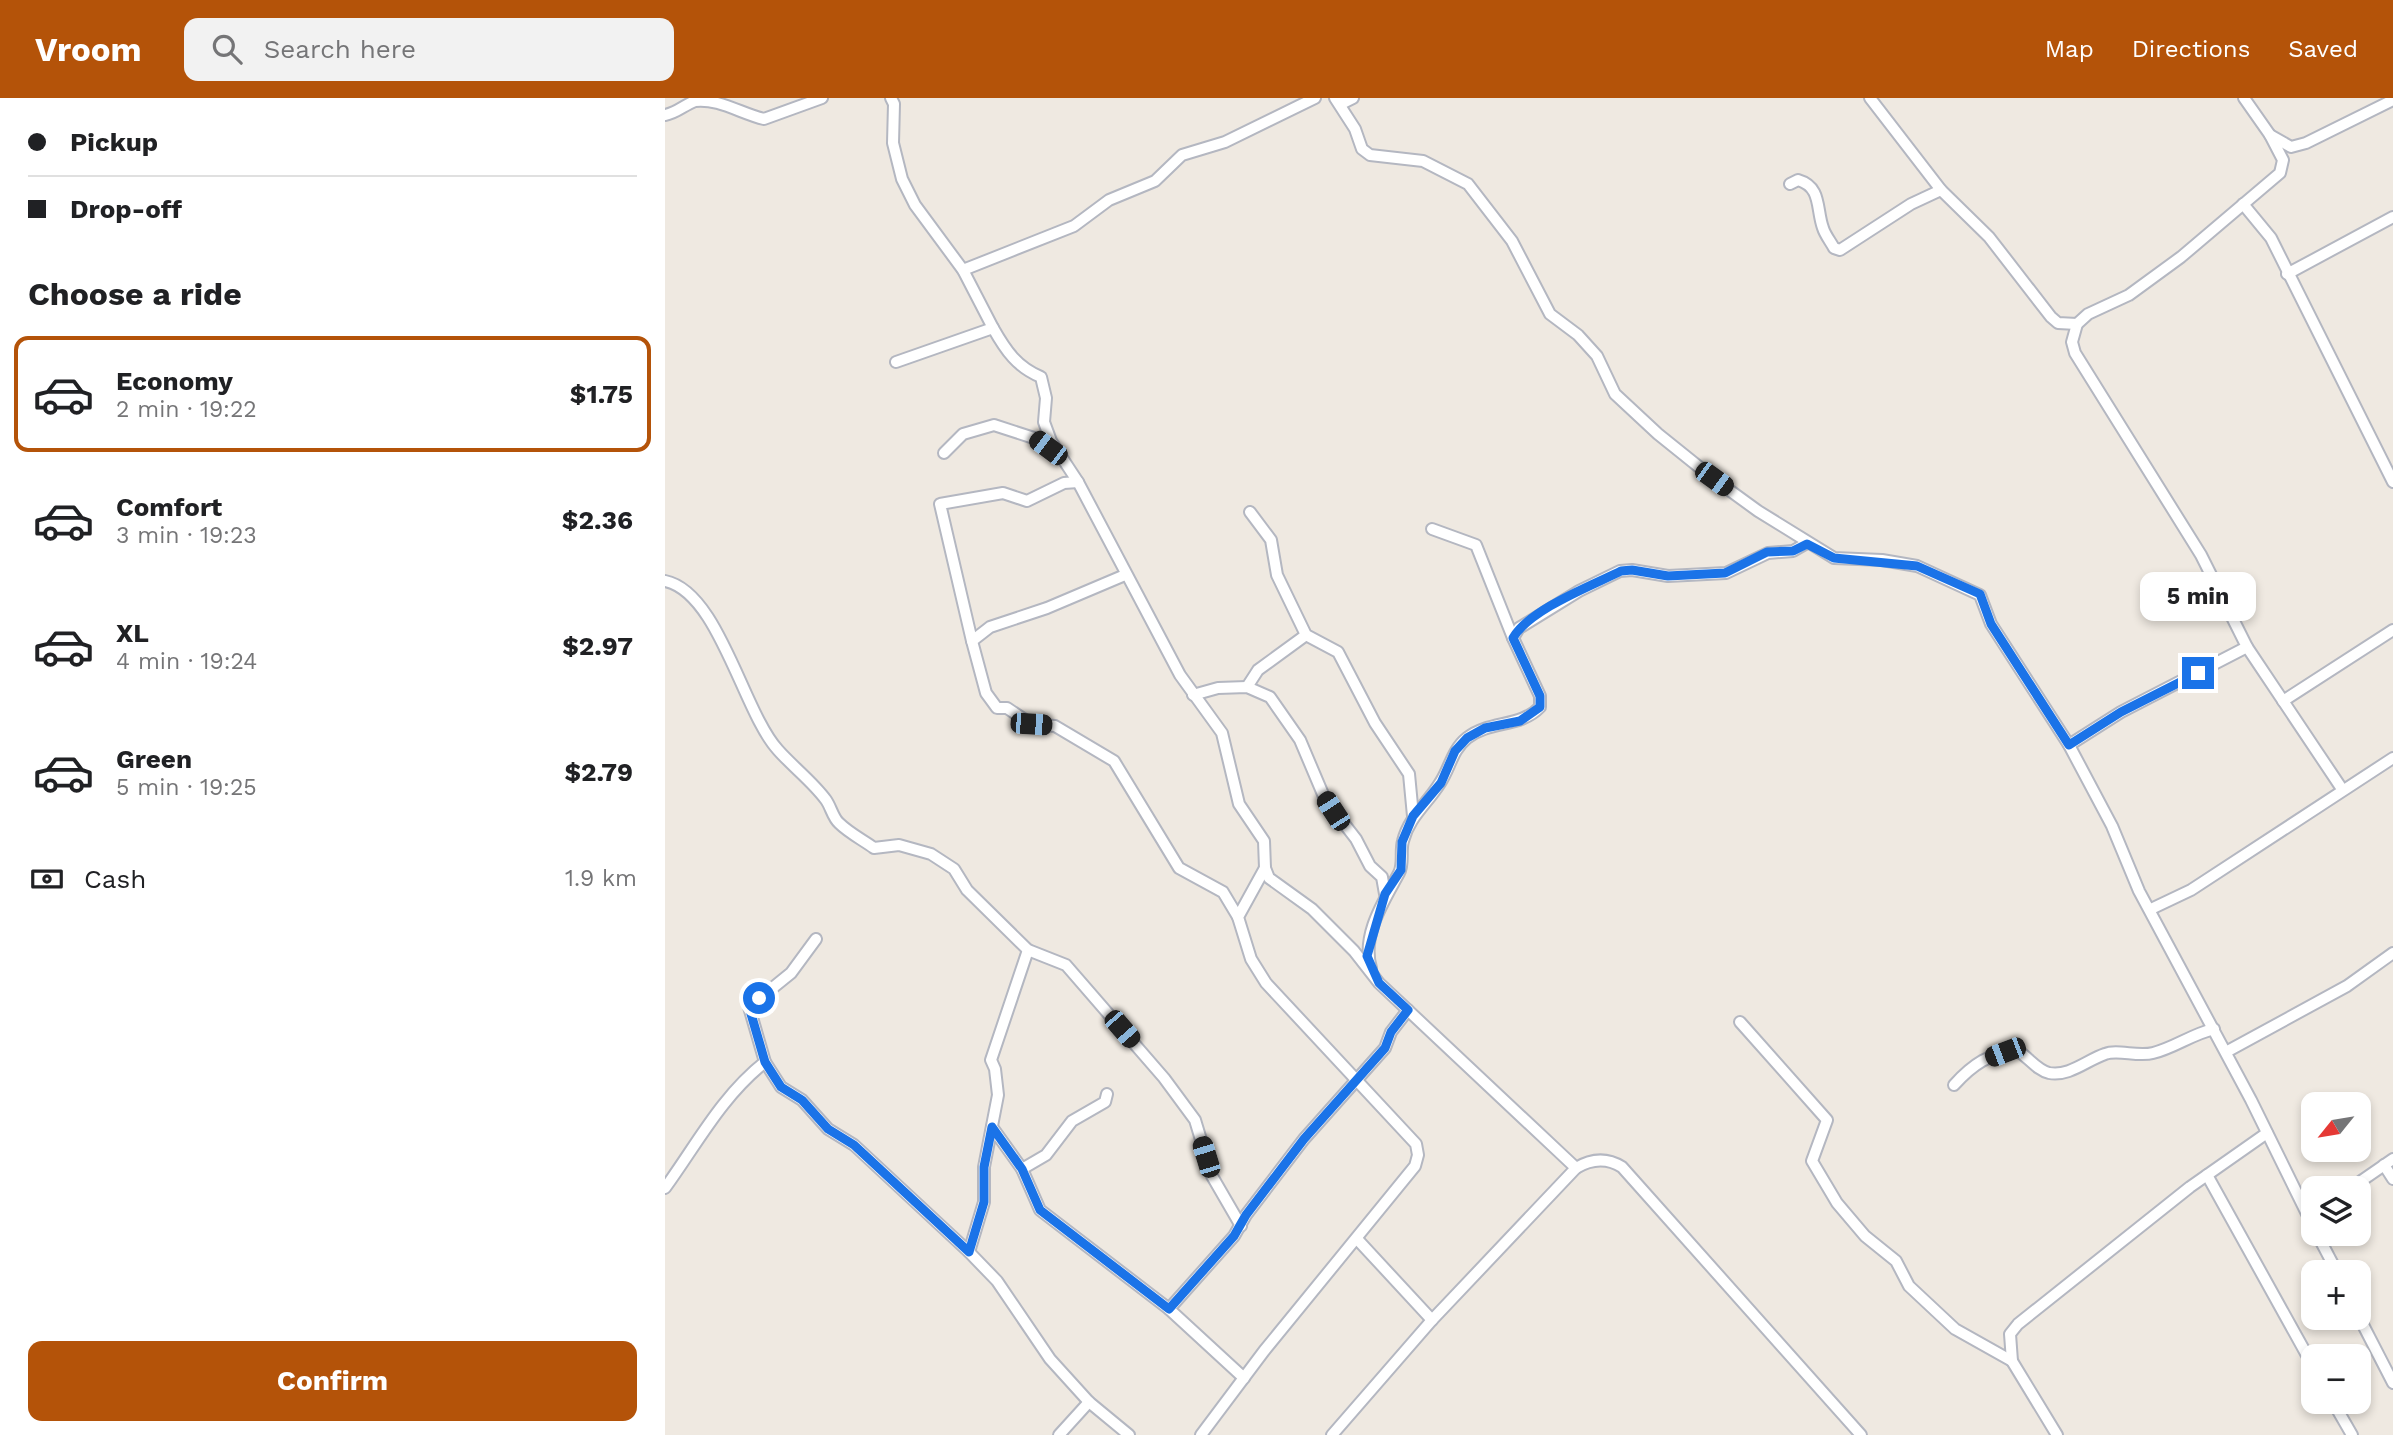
<!DOCTYPE html>
<html lang="en">
<head>
<meta charset="utf-8">
<style>
  :root { --surface:#fff; --page:#f2f2f2; --text:#202124; --muted:#757577; --line:#e0e0e0; --accent:#b45309 }
  body { margin:0; font-family:"Work Sans",sans-serif; background:var(--page); color:var(--text); height:100vh; display:flex; flex-direction:column; font-size:26px; white-space:nowrap }
  * { box-sizing:border-box; margin:0 }
  p { font-size:23px; color:var(--muted) }
  .icon { flex:none; width:38px; height:38px; fill:none; stroke:currentColor; stroke-width:2; stroke-linecap:round; stroke-linejoin:round }
  .map { position:relative; flex:1; overflow:hidden }
  .side { display:flex; flex-direction:column; background:var(--surface); width:665px }
  .side>* { flex:none }
  .banner { display:grid; align-content:center; height:154px; padding:0 28px; background:var(--surface) }
  .needle { width:46px; rotate:240deg }
  .controls { position:absolute; left:1636px; top:994px; display:grid; gap:14px }
  .controls a { display:grid; place-items:center; width:70px; height:70px; border-radius:14px; background:var(--surface); box-shadow:0 4px 10px #0003; font-size:35px }
  .end { position:absolute; width:32px; height:32px; margin:-16px; border:9px solid #1a73e8; background:#fff; box-shadow:0 0 0 4px #fff }
  .from { border-radius:50% }
  .bubble { position:absolute; height:49px; border-radius:14px; background:var(--surface); box-shadow:0 4px 10px #0003; font-size:23px; font-weight:700; line-height:49px; text-align:center }
  .car { position:absolute; width:21px; height:42px; margin:-21px -10px; border-radius:9px; box-shadow:0 0 5px 2px #0007; background:linear-gradient(#222 24%,#8ab4d8 0 40%,#222 0 76%,#8ab4d8 0 86%,#222 0) }
  .banner b { display:flex; align-items:center; gap:24px; height:66px; font-size:26px }
  .banner b+b { border-top:2px solid var(--line) }
  .banner i { width:18px; height:18px; background:var(--text) }
  ul { padding:0; list-style:none }
  li { display:flex; align-items:center; gap:21px; height:116px; margin:0 14px 10px; padding:0 14px; border:4px solid transparent; border-radius:14px }
  li div { flex:1 }
  li b { display:block; font-size:26px }
  li em { font-style:normal; font-weight:700 }
  li.on { border-color:var(--accent) }
  li>.icon { width:63px; height:63px; stroke-width:1.5 }
  h2 { padding:0 28px; font-size:32px; line-height:84px }
  .pay { display:flex; align-items:center; gap:18px; height:77px; padding:0 28px; font-size:26px }
  .pay p { margin-inline-start:auto }
  .primary-button { display:flex; gap:14px; margin-top:auto; padding:14px 28px }
  .primary-button a { flex:1; height:80px; border-radius:14px; background:var(--accent); color:#fff; font-size:28px; font-weight:700; line-height:80px; text-align:center }
  header { display:flex; align-items:center; gap:42px; box-sizing:border-box; height:98px; padding:0 35px; background:var(--accent); color:#fff }
  header strong { font-size:33px }
  nav { display:flex; gap:38px; margin-inline-start:auto; font-size:24px }
  .search { width:490px; height:63px; background:var(--page); display:flex; align-items:center; gap:18px; box-sizing:border-box; padding:0 24px; border-radius:14px; color:var(--muted); font-size:26px }
  main { display:flex; flex:1; min-height:0 }
  .map>svg:first-child { display:block }
</style>
</head>
<body>
<header>
<strong>Vroom</strong>
<div class="search"><svg class="icon" aria-label="search" viewBox="0 0 24 24"><circle cx="10" cy="10" r="6"/><path d="M15 15l6 6"/></svg>Search here</div>
<nav><a>Map</a><a>Directions</a><a>Saved</a></nav>
</header>
<main>
<section class="side">
<div class="banner">
<b><i class="from"></i>Pickup</b>
<b><i></i>Drop-off</b>
</div>
<h2>Choose a ride</h2>
<ul>
<li class="on"><svg class="icon" aria-label="car" viewBox="0 0 24 24"><path d="M5 17H2v-5l4-1 3-4h7l3 4 3 1v5h-3M9 17h6M6 11h13"/><circle cx="7" cy="17" r="2"/><circle cx="17" cy="17" r="2"/></svg><div><b>Economy</b><p>2 min · 19:22</p></div><em>$1.75</em></li>
<li><svg class="icon" aria-label="car" viewBox="0 0 24 24"><path d="M5 17H2v-5l4-1 3-4h7l3 4 3 1v5h-3M9 17h6M6 11h13"/><circle cx="7" cy="17" r="2"/><circle cx="17" cy="17" r="2"/></svg><div><b>Comfort</b><p>3 min · 19:23</p></div><em>$2.36</em></li>
<li><svg class="icon" aria-label="car" viewBox="0 0 24 24"><path d="M5 17H2v-5l4-1 3-4h7l3 4 3 1v5h-3M9 17h6M6 11h13"/><circle cx="7" cy="17" r="2"/><circle cx="17" cy="17" r="2"/></svg><div><b>XL</b><p>4 min · 19:24</p></div><em>$2.97</em></li>
<li><svg class="icon" aria-label="car" viewBox="0 0 24 24"><path d="M5 17H2v-5l4-1 3-4h7l3 4 3 1v5h-3M9 17h6M6 11h13"/><circle cx="7" cy="17" r="2"/><circle cx="17" cy="17" r="2"/></svg><div><b>Green</b><p>5 min · 19:25</p></div><em>$2.79</em></li>
</ul>
<div class="pay"><svg class="icon" aria-label="cash" viewBox="0 0 24 24"><path d="M3 7h18v10H3z"/><circle cx="12" cy="12" r="2"/></svg>Cash<p>1.9 km</p></div>
<div class="primary-button"><a>Confirm</a></div>
</section>
<div class="map">
<svg width="1728" height="1337" viewBox="0 0 1728 1337">
  <rect width="100%" height="100%" fill="#efe9e1"/>
  <g fill="none" stroke-linecap="round" stroke-linejoin="round">
    <!-- minor casing -->
    <g stroke="#b4b7c1" stroke-width="14">
      <g id="minor">
        <path d="M226 0 229 6 228 45 237 81 250 107 298 172 328 230"/>
        <path d="M670 0 690 31 697 51 705 57 758 63 803 86 847 143 885 216 913 237 932 258 950 296 993 336 1049 381 1093 413 1169 460 1217 462 1252 468 1315 497 1326 526 1404 647 1447 728 1474 793 1586 1002 1648 1128"/>
        <path d="M673 0 680 4 688 0"/>
        <path d="M1205 0 1276 92 1324 139 1386 219 1393 225 1412 226"/>
        <path d="M1579 0 1605 37 1626 49 1641 45 1728 2"/>
        <path d="M0 17C12 15 19 7 30 3 53 0 77 16 99 21L157 0"/>
        <path d="M1125 86 1133 82C1157 89 1151 111 1158 130 1160 137 1166 144 1169 150L1175 152 1246 106 1276 92"/>
        <path d="M1578 106 1606 140 1728 384"/>
        <path d="M298 172 409 128 444 102 490 83 517 57 560 44 650 0"/>
        <path d="M1622 176 1728 119"/>
        <path d="M231 264 328 230C341 253 352 269 376 279L381 300 379 324 386 343 413 384 515 577 557 635 574 706 599 743 600 770 604 780 647 811 689 853 714 885 911 1070C926 1061 941 1059 957 1069L1196 1337"/>
        <path d="M279 355 298 336 329 327 372 341 390 355"/>
        <path d="M585 414 606 442 612 477 641 537 673 554 710 625 744 676 748 718"/>
        <path d="M767 431 811 447 848 540"/>
        <path d="M460 477 382 510 325 529 307 543 321 595 332 610H342L366 626 390 628 449 663 514 770 558 794 573 819"/>
        <path d="M0 483C54 494 78 614 113 652 128 669 148 684 161 702 166 709 168 720 174 725 184 735 198 742 209 750L234 747 266 756 289 771 302 792 363 852 401 867 499 980 530 1022 547 1078 576 1128"/>
        <path d="M307 543 275 406 338 395 362 403 399 385 413 384"/>
        <path d="M1582 549 1677 691"/>
        <path d="M582 589 593 572 641 537"/>
        <path d="M528 597 553 590 582 589 605 599 635 642 660 701 691 741 705 768 717 779 720 796"/>
        <path d="M1618 603 1728 532"/>
        <path d="M1404 647 1456 614 1582 549 1536 457 1410 255 1407 244 1412 226 1423 216 1464 197 1516 159 1615 75 1618 62 1605 37"/>
        <path d="M1486 811 1526 792 1728 660"/>
        <path d="M151 841 126 875 84 909 100 964 116 989 137 1002 163 1031 189 1047 304 1154 332 1183 385 1261 424 1304 464 1337"/>
        <path d="M706 870C696 837 719 803 734 775 739 766 735 753 738 743 744 719 762 706 775 685 785 670 787 652 802 640 825 622 855 630 875 609V598L848 540 854 530 914 493 955 473 967 472 1003 478 1061 475 1103 455 1128 453 1142 445"/>
        <path d="M1075 924 1162 1022 1147 1063 1172 1105 1200 1138 1231 1163 1244 1188 1290 1231 1347 1263"/>
        <path d="M1561 954 1682 888 1728 855"/>
        <path d="M1289 987C1307 967 1325 954 1353 953 1364 960 1372 972 1384 975 1404 979 1422 962 1440 956 1452 951 1473 959 1488 955 1509 950 1527 936 1549 931"/>
        <path d="M327 1029 357 1071 375 1112 504 1211 579 1280"/>
        <path d="M1719 1067 1728 1081"/>
        <path d="M357 1071 381 1057 407 1023 440 1004 442 996"/>
        <path d="M1542 1077 1648 1268"/>
        <path d="M0 1090C32 1046 56 999 100 964"/>
        <path d="M1686 1090 1728 1061"/>
        <path d="M1652 1136 1672 1174"/>
        <path d="M692 1141 767 1222"/>
        <path d="M304 1154 319 1104V1069L333 997 330 971 326 962 363 852"/>
        <path d="M504 1211 569 1138 581 1117 639 1041 720 950 726 934 743 912"/>
        <path d="M1694 1219 1728 1285"/>
        <path d="M1668 1304 1687 1337"/>
        <path d="M394 1337 424 1304"/>
        <path d="M536 1337 599 1253 750 1068 753 1057 751 1046 601 885 586 861 573 819 600 770"/>
        <path d="M667 1337 767 1222 911 1070"/>
        <path d="M1392 1337 1347 1263 1345 1236 1353 1226 1525 1089 1602 1035"/>
      </g>
    </g>
    <!-- minor -->
    <use href="#minor" stroke="#fff" stroke-width="10"/>
  </g>
  <g fill="none" stroke-linecap="round" stroke-linejoin="round">
    <!-- route -->
    <path stroke="#1a73e8" stroke-width="9" d="M94 900 84 909 100 964 116 989 137 1002 163 1031 189 1047 304 1154 319 1104V1069L327 1029 357 1071 375 1112 504 1211 569 1138 581 1117 639 1041 720 950 726 934 743 912 714 885 702 858 720 796 736 772 737 744 748 718 776 685 790 653 802 640 820 630 855 623 875 609V598L848 540C865 511 926 488 956 473L967 472 1003 478 1060 475 1102 454 1128 453 1142 446 1169 460 1252 468 1315 496 1326 526 1404 647 1456 614 1533 575"/>
  </g>
</svg>
<div class="controls">
<a><svg class="needle" viewBox="-14 -14 28 28"><path d="M0-13l5 13h-10z" fill="#e53935"/><path d="M0 13l5-13h-10z" fill="#757577"/></svg></a>
<a><svg class="icon" aria-label="layers" viewBox="0 0 24 24"><path d="M12 4l9 5-9 5-9-5zM3 14l9 5 9-5"/></svg></a>
<a>+</a>
<a>−</a>
</div>
<i class="end from" style="left:94px;top:900px"></i>
<i class="end" style="left:1533px;top:575px"></i>
<div class="bubble" style="left:1475px;top:474px;width:116px">5 min</div>
<i class="car" style="left:383px;top:350px;rotate:307deg"></i>
<i class="car" style="left:1049px;top:381px;rotate:126deg"></i>
<i class="car" style="left:366px;top:626px;rotate:94deg"></i>
<i class="car" style="left:668px;top:713px;rotate:327deg"></i>
<i class="car" style="left:457px;top:931px;rotate:139deg"></i>
<i class="car" style="left:1340px;top:954px;rotate:249deg"></i>
<i class="car" style="left:541px;top:1059px;rotate:343deg"></i>
</div>
</main>
</body>
</html>
